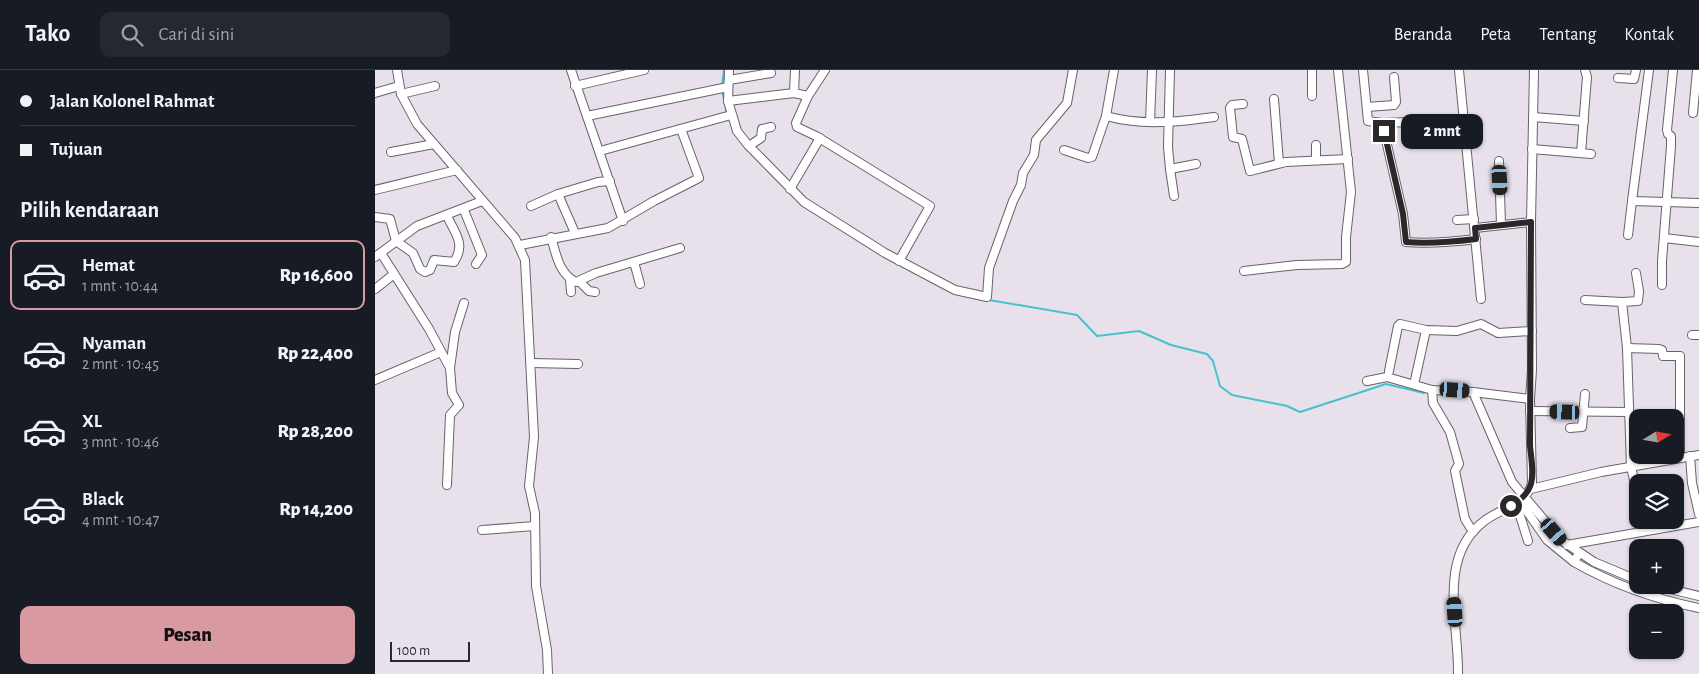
<!DOCTYPE html>
<html lang="id">
<head>
<meta charset="utf-8">
<style>
  :root { --surface:#171b24; --page:#242831; --text:#f1f3f6; --muted:#9ea1a6; --line:#363941; --accent:#d999a0 }
  body { margin:0; font-family:"Alegreya Sans",sans-serif; background:var(--page); color:var(--text); height:100vh; display:flex; flex-direction:column; font-size:19px; white-space:nowrap }
  * { box-sizing:border-box; margin:0 }
  p { font-size:16px; color:var(--muted) }
  .icon { flex:none; width:28px; height:28px; fill:none; stroke:currentColor; stroke-width:2; stroke-linecap:round; stroke-linejoin:round }
  .map { position:relative; flex:1; overflow:hidden }
  .details { display:flex; flex-direction:column; background:var(--surface); width:375px }
  .details>* { flex:none }
  .top-card { display:grid; align-content:center; height:110px; padding:0 20px; background:var(--surface) }
  .needle { width:32px; rotate:79deg }
  .buttons { position:absolute; left:1254px; top:339px; display:grid; gap:10px }
  .buttons a { display:grid; place-items:center; width:55px; height:55px; border-radius:10px; background:var(--surface); box-shadow:0 1px 4px #0004; font-size:25px }
  .scale { position:absolute; left:15px; bottom:12px; width:80px; box-sizing:border-box; padding-left:5px; border:2px solid #2a282b; border-top:0; font-size:14px; line-height:18px; white-space:nowrap; color:#2a282b; -webkit-text-stroke:4px #e8e1eb; paint-order:stroke }
  .end { position:absolute; width:22px; height:22px; margin:-11px; border:6px solid #2a282b; background:#fff; box-shadow:0 0 0 2px #fff }
  .from { border-radius:50% }
  .bubble { position:absolute; height:35px; border-radius:10px; background:var(--surface); box-shadow:0 1px 4px #0004; font-size:16px; font-weight:800; line-height:35px; text-align:center }
  .car { position:absolute; width:15px; height:30px; margin:-15px -8px; border-radius:6px; box-shadow:0 0 4px 1px #0007; background:linear-gradient(#222 24%,#8ab4d8 0 40%,#222 0 76%,#8ab4d8 0 86%,#222 0) }
  .top-card b { display:flex; align-items:center; gap:18px; height:48px; font-size:19px }
  .top-card b+b { border-top:1px solid var(--line) }
  .top-card i { width:12px; height:12px; background:var(--text) }
  ul { padding:0; list-style:none }
  li { display:flex; align-items:center; gap:15px; height:70px; margin:0 10px 8px; padding:0 10px; border:2px solid transparent; border-radius:10px }
  li div { flex:1 }
  li b { display:block; font-size:19px }
  li em { font-style:normal; font-weight:800 }
  li.current { border-color:var(--accent) }
  li>.icon { width:45px; height:45px; stroke-width:1.5 }
  h2 { padding:0 20px; font-size:22px; line-height:60px }
  .action { display:flex; gap:10px; margin-top:auto; padding:10px 20px }
  .action a { flex:1; height:58px; border-radius:10px; background:var(--accent); color:#111; font-size:20px; font-weight:800; line-height:58px; text-align:center }
  header { display:flex; align-items:center; gap:30px; box-sizing:border-box; height:70px; padding:0 25px; background:var(--surface); border-bottom:1px solid var(--line) }
  header strong { font-size:24px }
  nav { display:flex; gap:28px; margin-inline-start:auto; font-size:18px }
  .search { width:350px; height:45px; background:var(--page); display:flex; align-items:center; gap:12px; box-sizing:border-box; padding:0 18px; border-radius:10px; color:var(--muted); font-size:19px }
  main { display:flex; flex:1; min-height:0 }
  .map>svg:first-child { display:block }
</style>
</head>
<body>
<header>
<strong>Tako</strong>
<div class="search"><svg class="icon" aria-label="search" viewBox="0 0 24 24"><circle cx="10" cy="10" r="6"/><path d="M15 15l6 6"/></svg>Cari di sini</div>
<nav><a>Beranda</a><a>Peta</a><a>Tentang</a><a>Kontak</a></nav>
</header>
<main>
<section class="details">
<div class="top-card">
<b><i class="from"></i>Jalan Kolonel Rahmat</b>
<b><i></i>Tujuan</b>
</div>
<h2>Pilih kendaraan</h2>
<ul>
<li class="current"><svg class="icon" aria-label="car" viewBox="0 0 24 24"><path d="M5 17H2v-5l4-1 3-4h7l3 4 3 1v5h-3M9 17h6M6 11h13"/><circle cx="7" cy="17" r="2"/><circle cx="17" cy="17" r="2"/></svg><div><b>Hemat</b><p>1 mnt · 10:44</p></div><em>Rp 16,600</em></li>
<li><svg class="icon" aria-label="car" viewBox="0 0 24 24"><path d="M5 17H2v-5l4-1 3-4h7l3 4 3 1v5h-3M9 17h6M6 11h13"/><circle cx="7" cy="17" r="2"/><circle cx="17" cy="17" r="2"/></svg><div><b>Nyaman</b><p>2 mnt · 10:45</p></div><em>Rp 22,400</em></li>
<li><svg class="icon" aria-label="car" viewBox="0 0 24 24"><path d="M5 17H2v-5l4-1 3-4h7l3 4 3 1v5h-3M9 17h6M6 11h13"/><circle cx="7" cy="17" r="2"/><circle cx="17" cy="17" r="2"/></svg><div><b>XL</b><p>3 mnt · 10:46</p></div><em>Rp 28,200</em></li>
<li><svg class="icon" aria-label="car" viewBox="0 0 24 24"><path d="M5 17H2v-5l4-1 3-4h7l3 4 3 1v5h-3M9 17h6M6 11h13"/><circle cx="7" cy="17" r="2"/><circle cx="17" cy="17" r="2"/></svg><div><b>Black</b><p>4 mnt · 10:47</p></div><em>Rp 14,200</em></li>
</ul>
<div class="action"><a>Pesan</a></div>
</section>
<div class="map">
<svg width="1324" height="604" viewBox="0 0 1324 604">
  <rect width="100%" height="100%" fill="#e8e1eb"/>
  <g fill="none" stroke-linecap="round" stroke-linejoin="round">
    <!-- stream -->
    <g stroke="#48c1cc" stroke-width="2">
      <path d="M347 15 349 0"/>
      <path d="M347 20 352 44"/>
      <path d="M393 101 421 129"/>
      <path d="M426 134 456 153"/>
      <path d="M614 230 702 245 722 266 764 261 796 275 832 284 838 291 845 316 857 325 912 336 925 342 1011 314 1049 323"/>
    </g>
    <!-- minor casing -->
    <g stroke="#68626b" stroke-width="10">
      <g id="minor">
        <path d="M22 0 26 24 42 54 140 168 150 190 159 367 154 416 160 443 161 516 172 580 173 604"/>
        <path d="M196 0 248 151"/>
        <path d="M354 0 353 31 362 61 373 75 429 132 510 183 580 220 612 227 614 198 638 131 646 115 648 103 659 85 661 70 692 33 698 0"/>
        <path d="M450 0 433 26 421 53 422 57 441 66 555 136 524 191"/>
        <path d="M795 0 793 77 795 99 821 94"/>
        <path d="M937 0V26"/>
        <path d="M988 0 993 51 1007 53 1028 144 1031 172C1054 174 1077 172 1101 169"/>
        <path d="M1084 0 1106 229"/>
        <path d="M1274 0 1257 131 1324 133"/>
        <path d="M1243 8 1259 9 1261 0"/>
        <path d="M354 10 396 3"/>
        <path d="M200 16 269 0"/>
        <path d="M0 23 24 16"/>
        <path d="M419 23 420 0"/>
        <path d="M26 24 60 16"/>
        <path d="M899 29 904 93"/>
        <path d="M353 31 419 23 433 26"/>
        <path d="M868 34 857 35 855 38 858 67 867 69 875 101 911 92 973 89"/>
        <path d="M992 37 1019 35 1021 32 1019 7"/>
        <path d="M1318 43 1322 0"/>
        <path d="M212 46 353 17"/>
        <path d="M731 46C767 56 803 52 839 47"/>
        <path d="M1158 47 1209 51"/>
        <path d="M775 52 777 0"/>
        <path d="M1007 53 1035 52"/>
        <path d="M941 75V90"/>
        <path d="M374 76 386 68 387 59 396 57"/>
        <path d="M1157 79 1216 84"/>
        <path d="M689 80 713 88 717 87 731 46 739 0"/>
        <path d="M225 81 356 45"/>
        <path d="M16 82 59 74"/>
        <path d="M1206 83 1212 7 1210 0"/>
        <path d="M1124 91 1126 155"/>
        <path d="M795 99 799 126"/>
        <path d="M415 119 445 68"/>
        <path d="M0 120 82 100"/>
        <path d="M156 136 183 124"/>
        <path d="M89 140 107 185 101 194"/>
        <path d="M0 147 15 149 21 171 38 183 45 199 50 202 55 200 59 190 79 192C91 174 80 163 72 146"/>
        <path d="M1082 150 1099 149"/>
        <path d="M1100 158 1156 152"/>
        <path d="M200 163 183 124 223 112 235 111"/>
        <path d="M1253 165 1257 131"/>
        <path d="M176 167C181 184 184 204 201 212L221 203 305 178"/>
        <path d="M1289 168 1324 172"/>
        <path d="M145 175 233 158 279 131 324 108 306 59"/>
        <path d="M6 183 54 259 75 298 77 323 84 335 75 345 72 415"/>
        <path d="M0 187 42 156 107 131"/>
        <path d="M259 192 265 214"/>
        <path d="M869 201 922 195 967 194 971 192V167L976 122 963 0"/>
        <path d="M195 209 196 222"/>
        <path d="M205 212 214 221 220 222"/>
        <path d="M1287 215V191L1296 76V66L1293 64 1292 60 1298 0"/>
        <path d="M0 219 19 204"/>
        <path d="M1210 230 1247 232 1252 278"/>
        <path d="M1247 232 1263 231 1264 221 1261 203"/>
        <path d="M1317 265H1324"/>
        <path d="M156 293 203 294"/>
        <path d="M75 298 80 262 89 233"/>
        <path d="M1014 301 1023 256 1025 254 1051 260 1082 261 1106 254 1123 263 1157 261"/>
        <path d="M0 310 66 282"/>
        <path d="M1040 310 1051 260"/>
        <path d="M992 311 1012 307 1057 320 1098 322 1155 329"/>
        <path d="M1057 320 1058 333 1075 362 1084 394 1080 401 1090 449 1098 462"/>
        <path d="M1098 322 1137 412 1186 470 1219 492 1262 510"/>
        <path d="M1155 341 1253 342"/>
        <path d="M1195 358 1207 357 1210 324"/>
        <path d="M1315 386 1317 413 1324 444"/>
        <path d="M1259 410 1256 397 1252 278 1284 279 1287 280 1288 286H1305V387"/>
        <path d="M1156 419 1226 402 1324 385"/>
        <path d="M1144 430 1172 470 1199 492"/>
        <path d="M1141 433 1153 471"/>
        <path d="M107 460 160 456"/>
        <path d="M1192 475 1324 452"/>
        <path d="M1204 483 1199 492C1239 515 1279 529 1324 538"/>
        <path d="M1278 515 1324 526"/>
        <path d="M1083 604C1084 554 1062 488 1108 452 1123 439 1152 435 1157 413L1155 329 1157 300 1156 152 1159 0"/>
      </g>
    </g>
    <!-- minor -->
    <use href="#minor" stroke="#fff" stroke-width="8"/>
  </g>
  <g fill="none" stroke-linecap="round" stroke-linejoin="round">
    <!-- route -->
    <path stroke="#2a282b" stroke-width="6" d="M1009 61 1028 144 1031 172C1054 174 1077 172 1101 169L1100 158 1156 152 1155 376C1158 404 1163 420 1136 436"/>
  </g>
</svg>
<div class="buttons">
<a><svg class="needle" viewBox="-14 -14 28 28"><path d="M0-13l5 13h-10z" fill="#e53935"/><path d="M0 13l5-13h-10z" fill="#9ea1a6"/></svg></a>
<a><svg class="icon" aria-label="layers" viewBox="0 0 24 24"><path d="M12 4l9 5-9 5-9-5zM3 14l9 5 9-5"/></svg></a>
<a>+</a>
<a>−</a>
</div>
<div class="scale">100 m</div>
<i class="end from" style="left:1136px;top:436px"></i>
<i class="end" style="left:1009px;top:61px"></i>
<div class="bubble" style="left:1026px;top:44px;width:82px">2 mnt</div>
<i class="car" style="left:1125px;top:110px;rotate:177deg"></i>
<i class="car" style="left:1080px;top:320px;rotate:94deg"></i>
<i class="car" style="left:1190px;top:342px;rotate:272deg"></i>
<i class="car" style="left:1179px;top:462px;rotate:139deg"></i>
<i class="car" style="left:1080px;top:542px;rotate:356deg"></i>
</div>
</main>
</body>
</html>
